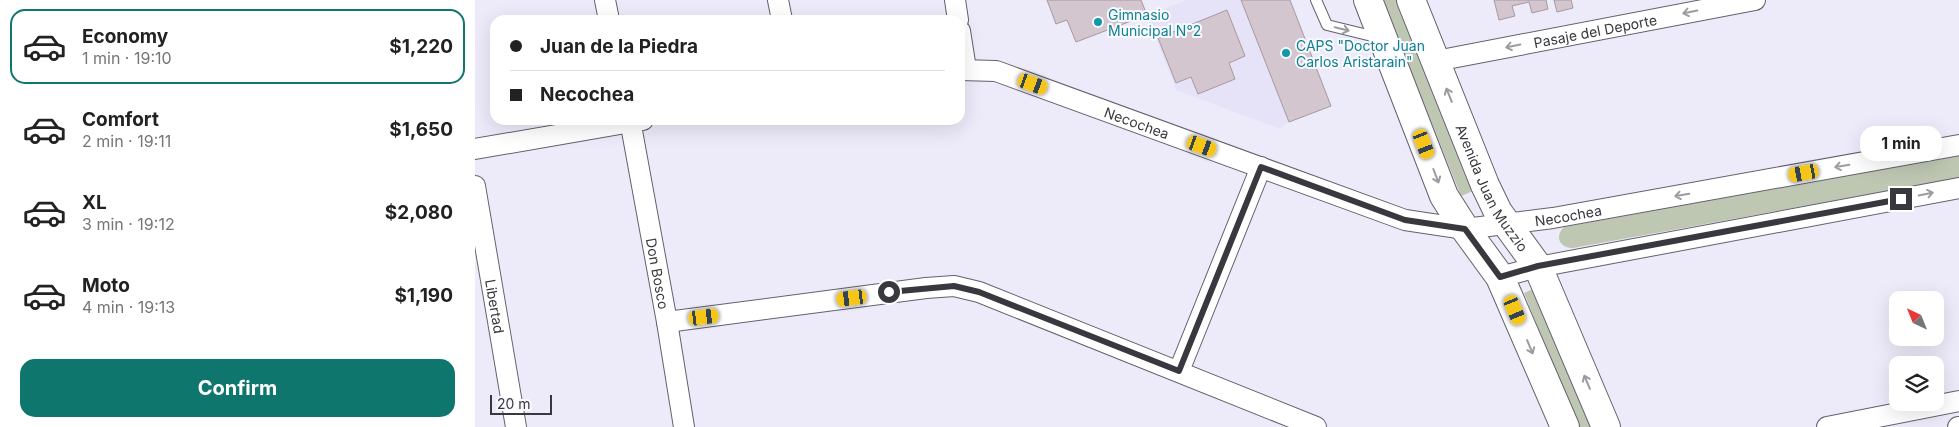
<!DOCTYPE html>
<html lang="en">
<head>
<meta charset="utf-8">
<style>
  :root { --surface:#fff; --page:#f6f6f6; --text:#222; --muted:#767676; --line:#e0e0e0; --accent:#0f766e }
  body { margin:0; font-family:Inter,sans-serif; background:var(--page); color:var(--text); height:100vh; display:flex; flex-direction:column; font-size:19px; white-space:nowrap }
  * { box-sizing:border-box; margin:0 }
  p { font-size:16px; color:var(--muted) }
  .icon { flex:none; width:28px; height:28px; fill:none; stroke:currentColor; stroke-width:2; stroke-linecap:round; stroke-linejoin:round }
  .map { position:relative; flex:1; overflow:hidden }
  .side { display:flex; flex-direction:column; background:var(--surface); width:475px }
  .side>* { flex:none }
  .banner { position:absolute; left:15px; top:15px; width:475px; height:110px; border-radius:15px; box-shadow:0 5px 20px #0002; display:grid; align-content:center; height:110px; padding:0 20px; background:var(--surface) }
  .needle { width:32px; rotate:317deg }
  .tools { position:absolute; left:1414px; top:291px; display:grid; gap:10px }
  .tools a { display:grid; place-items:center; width:55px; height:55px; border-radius:10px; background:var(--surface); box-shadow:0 5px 20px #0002; font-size:25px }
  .scale { position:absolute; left:15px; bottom:12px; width:62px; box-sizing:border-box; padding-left:5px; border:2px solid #39383e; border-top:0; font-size:14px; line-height:18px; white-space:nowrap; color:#39383e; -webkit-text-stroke:4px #faf9ff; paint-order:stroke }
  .end { position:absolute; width:22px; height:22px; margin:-11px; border:6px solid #39383e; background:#fff; box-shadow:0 0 0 2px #fff }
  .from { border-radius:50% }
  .bubble { position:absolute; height:35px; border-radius:15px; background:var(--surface); box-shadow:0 5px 20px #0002; font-size:16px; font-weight:700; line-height:35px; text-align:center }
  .car { position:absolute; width:15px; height:30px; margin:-15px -8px; border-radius:6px; box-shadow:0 0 4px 1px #0007; background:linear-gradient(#f5c518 24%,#345 0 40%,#f5c518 0 76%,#345 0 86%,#f5c518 0) }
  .banner b { display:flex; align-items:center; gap:18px; height:48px; font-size:19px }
  .banner b+b { border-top:1px solid var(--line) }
  .banner i { width:12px; height:12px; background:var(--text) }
  ul { padding:9px 0 0; list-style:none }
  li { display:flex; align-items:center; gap:15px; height:75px; margin:0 10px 8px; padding:0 10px; border:2px solid transparent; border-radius:15px }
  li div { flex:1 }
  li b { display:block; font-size:19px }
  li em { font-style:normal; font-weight:700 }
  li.current { border-color:var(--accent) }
  li>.icon { width:45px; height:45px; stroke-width:1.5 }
  .primary-button { display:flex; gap:10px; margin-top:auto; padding:10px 20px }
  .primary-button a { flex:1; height:58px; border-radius:15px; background:var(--accent); color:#fff; font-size:20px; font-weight:700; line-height:58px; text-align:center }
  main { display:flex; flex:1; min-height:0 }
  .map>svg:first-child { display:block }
</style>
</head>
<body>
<main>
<section class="side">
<ul>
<li class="current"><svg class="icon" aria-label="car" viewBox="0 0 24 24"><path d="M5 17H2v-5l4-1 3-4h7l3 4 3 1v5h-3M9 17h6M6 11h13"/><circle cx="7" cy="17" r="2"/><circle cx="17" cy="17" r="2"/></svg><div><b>Economy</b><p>1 min · 19:10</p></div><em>$1,220</em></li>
<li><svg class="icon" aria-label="car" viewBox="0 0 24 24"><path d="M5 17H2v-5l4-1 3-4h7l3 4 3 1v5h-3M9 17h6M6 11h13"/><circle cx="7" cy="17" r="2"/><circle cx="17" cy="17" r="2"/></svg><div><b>Comfort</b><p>2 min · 19:11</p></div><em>$1,650</em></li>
<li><svg class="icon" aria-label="car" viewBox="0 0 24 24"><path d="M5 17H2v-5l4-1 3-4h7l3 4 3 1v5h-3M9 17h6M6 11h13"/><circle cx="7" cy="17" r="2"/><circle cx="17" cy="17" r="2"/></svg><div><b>XL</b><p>3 min · 19:12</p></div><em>$2,080</em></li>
<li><svg class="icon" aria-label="car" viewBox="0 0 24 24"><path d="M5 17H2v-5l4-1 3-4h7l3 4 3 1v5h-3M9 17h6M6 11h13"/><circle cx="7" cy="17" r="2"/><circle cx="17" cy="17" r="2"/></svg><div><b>Moto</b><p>4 min · 19:13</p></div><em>$1,190</em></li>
</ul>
<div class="primary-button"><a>Confirm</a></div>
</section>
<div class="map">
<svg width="1484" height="427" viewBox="0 0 1484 427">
  <rect width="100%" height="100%" fill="#edebf9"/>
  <!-- built -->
  <path fill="#e6e2f8" d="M712 0H766L814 122 805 129 701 90 672 16Z"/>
  <!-- green -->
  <g fill="#bdc7b2">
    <path d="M907 0H921L998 191 986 196Z"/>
    <path d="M1484 155V178L1098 248C1085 248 1079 237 1089 227Z"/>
    <path d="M1061 288 1118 427H1104L1049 293Z"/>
  </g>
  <!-- building -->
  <g fill="#d4c6ce" stroke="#a6989f">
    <path d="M572 0H666L672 15 601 42 592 20 581 24Z"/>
    <path d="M766 0H815L856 106 814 122Z"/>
    <path d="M1019 0H1071L1073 9 1057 13 1054 2 1037 6 1040 16 1024 20Z"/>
    <path d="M1079 0H1096L1098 8 1082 12Z"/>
    <path d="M752 10 770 56 754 63 760 79 723 94 716 77 701 83 683 38Z"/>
  </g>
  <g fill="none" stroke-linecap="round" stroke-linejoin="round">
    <!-- service casing -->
    <g stroke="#63616d" stroke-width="12">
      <path id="service" d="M841 0 852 25 905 38"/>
    </g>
    <!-- minor casing -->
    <g stroke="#63616d" stroke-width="22">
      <g id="minor">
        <path d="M130 0 134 20"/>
        <path d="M303 0 307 20"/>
        <path d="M480 0 483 20"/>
        <path d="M485 31 491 69"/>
        <path id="s1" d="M961 61 1280 0"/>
        <path id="s2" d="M485 70 521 71 930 220 990 229 1078 218 1484 145"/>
        <path id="s3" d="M155 120 192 322 209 427"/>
        <path d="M0 149 168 120"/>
        <path id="s4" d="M0 186 41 427"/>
        <path d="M1025 277 1063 267 1484 188"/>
        <path d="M192 322 451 288 479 286 504 292 841 427"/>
        <path d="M704 371 786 167"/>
        <path d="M1352 427 1484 401"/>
        <path d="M1483 427H1484"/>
      </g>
    </g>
    <!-- secondary casing -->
    <g stroke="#63616d" stroke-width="30">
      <g id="secondary">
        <path d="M893 0 969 196 990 229 1025 277 1090 427"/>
        <path id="s5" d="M936 0 1010 185 1023 212 1063 267 1131 427"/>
      </g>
    </g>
    <!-- service -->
    <use href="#service" stroke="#fff" stroke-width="10"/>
    <!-- minor -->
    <use href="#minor" stroke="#fff" stroke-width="20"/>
    <!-- secondary -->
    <use href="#secondary" stroke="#fff" stroke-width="28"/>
  </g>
  <!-- one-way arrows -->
  <defs><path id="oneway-shaft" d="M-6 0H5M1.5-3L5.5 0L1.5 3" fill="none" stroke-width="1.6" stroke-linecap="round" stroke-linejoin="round" transform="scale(1.25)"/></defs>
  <g stroke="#9c9c9e">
    <use href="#oneway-shaft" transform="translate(1215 12) rotate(169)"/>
    <use href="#oneway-shaft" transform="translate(867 29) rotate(14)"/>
    <use href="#oneway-shaft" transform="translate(1038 46) rotate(169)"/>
    <use href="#oneway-shaft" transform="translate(974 95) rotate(-112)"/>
    <use href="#oneway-shaft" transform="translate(1367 166) rotate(170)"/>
    <use href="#oneway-shaft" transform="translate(961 176) rotate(69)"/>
    <use href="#oneway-shaft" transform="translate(1451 194) rotate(-11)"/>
    <use href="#oneway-shaft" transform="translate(1207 195) rotate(170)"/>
    <use href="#oneway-shaft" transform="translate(1055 347) rotate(67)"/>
    <use href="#oneway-shaft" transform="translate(1112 382) rotate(-113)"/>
  </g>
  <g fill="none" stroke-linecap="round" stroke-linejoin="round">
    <!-- route -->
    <path stroke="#39383e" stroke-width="6" d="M414 292 479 286 504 292 704 371 786 167 930 220 990 229 1025 277 1063 266 1426 199"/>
  </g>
  <!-- markers -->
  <g fill="#0f9aa8" stroke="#faf9ff" stroke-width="2">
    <circle cx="623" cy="22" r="5"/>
    <circle cx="811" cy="53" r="5"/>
  </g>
  <g text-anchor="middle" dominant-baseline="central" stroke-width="4" stroke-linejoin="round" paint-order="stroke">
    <!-- culture labels -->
    <g font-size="14" fill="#0d838f" stroke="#faf9ff" text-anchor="start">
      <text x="633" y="14">Gimnasio<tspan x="633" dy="16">Municipal N°2</tspan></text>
      <text x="821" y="45">CAPS "Doctor Juan<tspan x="821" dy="16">Carlos Aristarain"</tspan></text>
    </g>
    <!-- street labels -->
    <g font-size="14" fill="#39383e" stroke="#faf9ff">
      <text stroke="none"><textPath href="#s1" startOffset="162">Pasaje del Deporte</textPath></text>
      <text stroke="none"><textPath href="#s2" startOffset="186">Necochea</textPath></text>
      <text stroke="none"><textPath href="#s5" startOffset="205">Avenida Juan Muzzio</textPath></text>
      <text stroke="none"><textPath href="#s2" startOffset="636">Necochea</textPath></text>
      <text stroke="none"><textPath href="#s3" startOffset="156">Don Bosco</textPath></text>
      <text stroke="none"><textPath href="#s4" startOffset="122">Libertad</textPath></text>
    </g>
  </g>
</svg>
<div class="tools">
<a><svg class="needle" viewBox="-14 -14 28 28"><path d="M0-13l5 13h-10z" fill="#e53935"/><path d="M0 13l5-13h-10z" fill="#767676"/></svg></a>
<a><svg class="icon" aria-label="layers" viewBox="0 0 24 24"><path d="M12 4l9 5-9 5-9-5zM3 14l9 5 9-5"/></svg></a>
</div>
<div class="scale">20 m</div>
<i class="end from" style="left:414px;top:292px"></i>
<i class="end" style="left:1426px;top:199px"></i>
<div class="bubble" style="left:1385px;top:126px;width:82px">1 min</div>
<i class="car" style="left:558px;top:84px;rotate:110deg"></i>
<i class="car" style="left:949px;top:144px;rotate:159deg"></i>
<i class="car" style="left:727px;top:146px;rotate:110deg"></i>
<i class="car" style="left:1329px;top:173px;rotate:260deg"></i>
<i class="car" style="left:377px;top:298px;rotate:263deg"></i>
<i class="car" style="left:1040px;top:310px;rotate:157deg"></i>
<i class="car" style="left:229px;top:317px;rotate:83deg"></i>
<div class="banner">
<b><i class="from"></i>Juan de la Piedra</b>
<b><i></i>Necochea</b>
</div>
</div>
</main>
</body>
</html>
